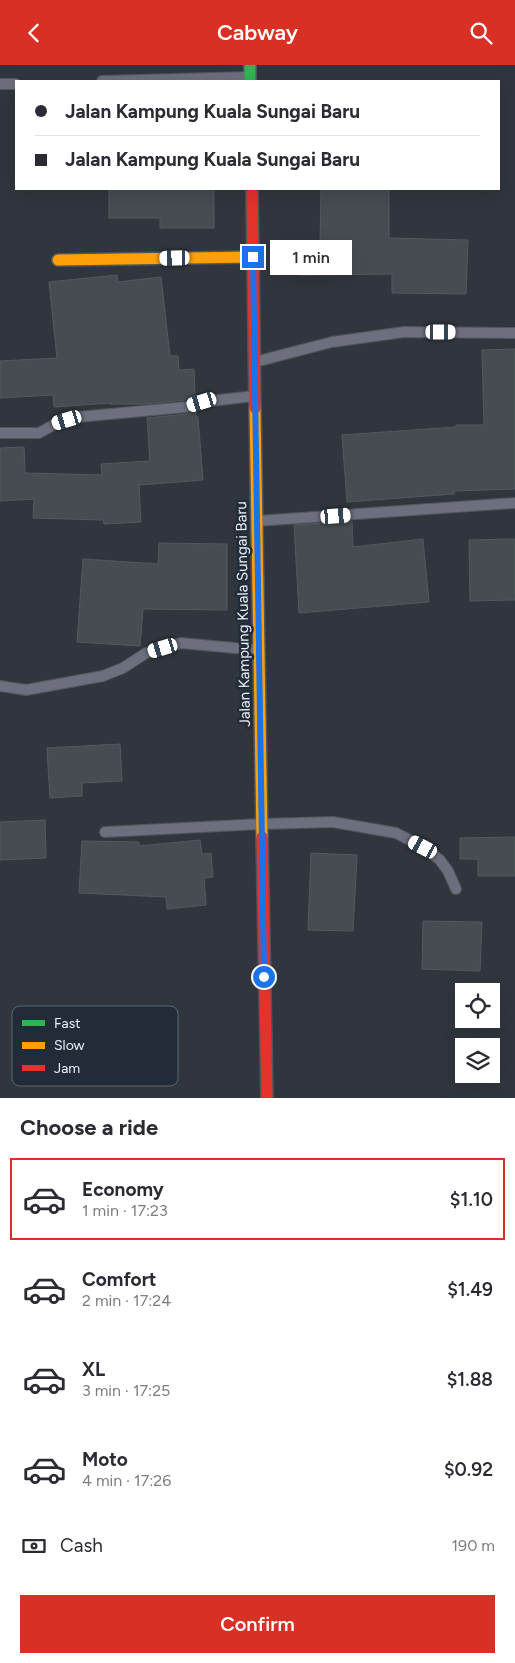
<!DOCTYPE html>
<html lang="en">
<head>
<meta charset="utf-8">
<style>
  :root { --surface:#fff; --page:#f7f7f7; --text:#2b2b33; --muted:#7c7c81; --line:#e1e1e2; --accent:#d93025 }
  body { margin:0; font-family:Figtree,sans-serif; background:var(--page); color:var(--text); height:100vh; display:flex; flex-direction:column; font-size:19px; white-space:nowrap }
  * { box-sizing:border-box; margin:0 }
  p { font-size:16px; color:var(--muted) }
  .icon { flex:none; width:28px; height:28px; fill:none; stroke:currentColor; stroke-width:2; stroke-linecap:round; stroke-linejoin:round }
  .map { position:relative; height:1033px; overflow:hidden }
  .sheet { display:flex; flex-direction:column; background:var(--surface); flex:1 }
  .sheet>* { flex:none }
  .top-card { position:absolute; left:15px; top:15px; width:485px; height:110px; border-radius:0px; box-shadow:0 5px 20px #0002; display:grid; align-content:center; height:110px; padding:0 20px; background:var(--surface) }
  .controls { position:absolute; left:455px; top:918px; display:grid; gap:10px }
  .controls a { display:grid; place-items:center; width:45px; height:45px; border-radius:0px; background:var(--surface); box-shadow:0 5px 20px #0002; font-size:25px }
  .end { position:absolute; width:22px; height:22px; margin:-11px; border:6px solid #1a73e8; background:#fff; box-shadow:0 0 0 2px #fff }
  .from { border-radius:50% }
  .bubble { position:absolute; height:35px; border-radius:0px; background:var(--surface); box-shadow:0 5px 20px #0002; font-size:16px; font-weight:600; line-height:35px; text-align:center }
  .car { position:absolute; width:15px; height:30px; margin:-15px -8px; border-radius:6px; box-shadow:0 0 4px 1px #0007; background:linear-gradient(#fff 24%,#345 0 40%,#fff 0 76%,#345 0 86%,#fff 0) }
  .top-card b { display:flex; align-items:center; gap:18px; height:48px; font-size:19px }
  .top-card b+b { border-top:1px solid var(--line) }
  .top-card i { width:12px; height:12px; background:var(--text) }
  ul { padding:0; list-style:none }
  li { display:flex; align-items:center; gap:15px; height:82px; margin:0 10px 8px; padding:0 10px; border:2px solid transparent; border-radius:0px }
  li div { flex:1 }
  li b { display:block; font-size:19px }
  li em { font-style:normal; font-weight:600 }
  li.on { border-color:var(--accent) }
  li>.icon { width:45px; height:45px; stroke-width:1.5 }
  h2 { padding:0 20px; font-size:22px; line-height:60px }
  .pay { display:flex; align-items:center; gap:12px; height:55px; padding:0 20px; font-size:19px }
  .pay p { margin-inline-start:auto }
  .cta { display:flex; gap:10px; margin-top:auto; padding:10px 20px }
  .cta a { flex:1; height:58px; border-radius:0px; background:var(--accent); color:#fff; font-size:20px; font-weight:600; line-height:58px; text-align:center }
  header { display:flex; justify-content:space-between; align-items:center; height:65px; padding:0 20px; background:var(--accent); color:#fff; font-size:22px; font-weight:600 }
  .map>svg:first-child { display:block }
</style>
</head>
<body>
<header><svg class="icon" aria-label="back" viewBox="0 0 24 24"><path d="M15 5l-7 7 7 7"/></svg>Cabway<svg class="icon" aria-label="search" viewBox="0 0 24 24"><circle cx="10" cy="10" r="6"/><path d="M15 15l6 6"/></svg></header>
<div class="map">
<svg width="515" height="1033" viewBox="0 0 515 1033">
  <rect width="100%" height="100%" fill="#31363e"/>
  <!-- building -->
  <g fill="#464c51" stroke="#535a5f">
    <path d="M109 124H214V163H160V153H109Z"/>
    <path d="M321 124H389V173L468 175 466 229 392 228V209L300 210V182H320Z"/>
    <path d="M117 210 118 217 161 212 170 291H178L179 305 194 304 195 332 185 335 145 339H110V338L54 342 53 330 0 333V296L57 293 49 217Z"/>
    <path d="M515 284V424L454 426V429L347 437 342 370 456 362V360H484L482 285Z"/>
    <path d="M196 346V352H198L203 415 139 420 141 457 104 459 103 455 33 453 34 434 0 436V383L24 382 25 408 102 410 101 399 150 396 147 353 187 349Z"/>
    <path d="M352 456 353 482 423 474 429 537 299 548 294 460Z"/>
    <path d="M515 474V535L470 536 469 475Z"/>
    <path d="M159 478 227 479V545L143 544 140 581 77 577 83 494 158 499Z"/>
    <path d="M120 679 122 716 82 718V731L50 733 47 683Z"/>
    <path d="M45 755 46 793 0 795V757Z"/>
    <path d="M515 772V811H478V794H460V773Z"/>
    <path d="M200 775 202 789 211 788 213 812 204 813 206 840 167 844 166 832 79 828 82 776 139 777V781Z"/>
    <path d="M311 788 357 790 353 866 308 865Z"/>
    <path d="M423 856 482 857 480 906 422 904Z"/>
  </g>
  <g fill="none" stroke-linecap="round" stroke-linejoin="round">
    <!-- lane casing -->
    <g stroke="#50555b" stroke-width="12">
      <g id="lane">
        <path d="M102 16 249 12"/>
        <path d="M0 19H16"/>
        <path d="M255 297 332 277 404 267 515 268"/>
        <path d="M0 368H39L57 358 78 352 186 342 202 337 254 331"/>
        <path d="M257 456 515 438"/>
        <path d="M0 621 26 625 103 611 123 603 146 588 181 578 257 585"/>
        <path d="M105 767 262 759 333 757 396 768 423 782 440 795 448 806 456 824"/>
      </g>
    </g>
    <!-- fast casing -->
    <g stroke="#50555b" stroke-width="14">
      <path id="fast" d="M250 0V16"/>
    </g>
    <!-- slow casing -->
    <g stroke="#50555b" stroke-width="14">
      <g id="slow">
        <path d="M58 195 253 192"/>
        <path d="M255 343 262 772"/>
      </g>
    </g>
    <!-- jam casing -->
    <g stroke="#50555b" stroke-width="14">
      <g id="jam">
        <path d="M252 124 255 343"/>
        <path d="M262 772 267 1033"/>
      </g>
    </g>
    <!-- lane -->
    <use href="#lane" stroke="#6d6e7e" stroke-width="10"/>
    <!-- fast -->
    <use href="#fast" stroke="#30b455" stroke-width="11"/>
    <!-- slow -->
    <use href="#slow" stroke="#ff9f0a" stroke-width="11"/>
    <!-- jam -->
    <use href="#jam" stroke="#e5322d" stroke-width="11"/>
  </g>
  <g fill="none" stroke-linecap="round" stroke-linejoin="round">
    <!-- route -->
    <path stroke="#1a73e8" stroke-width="6" d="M253 192 264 912"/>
  </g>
  <g text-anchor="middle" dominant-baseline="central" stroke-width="5" stroke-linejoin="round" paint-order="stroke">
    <!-- street labels -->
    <g font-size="15" fill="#ebf1fa" stroke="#222b38">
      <text transform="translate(243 549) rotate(-91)">Jalan Kampung Kuala Sungai Baru</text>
    </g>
  </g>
  <!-- legend -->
  <rect x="12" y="941" width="166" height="80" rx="8" fill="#222b38" stroke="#5e6672" stroke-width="1"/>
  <rect x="22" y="955" width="23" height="6" fill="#30b455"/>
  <rect x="22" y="977" width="23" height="7" fill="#ff9f0a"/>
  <rect x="22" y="1000" width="23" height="6" fill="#e5322d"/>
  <g font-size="14" fill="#ebf1fa">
    <text x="54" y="963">Fast</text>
    <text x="54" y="985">Slow</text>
    <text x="54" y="1008">Jam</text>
  </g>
</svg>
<div class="controls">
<a><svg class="icon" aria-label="locate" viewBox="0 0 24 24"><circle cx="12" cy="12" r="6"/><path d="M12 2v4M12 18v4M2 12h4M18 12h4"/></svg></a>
<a><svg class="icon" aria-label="layers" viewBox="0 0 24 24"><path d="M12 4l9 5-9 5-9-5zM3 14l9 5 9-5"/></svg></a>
</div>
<i class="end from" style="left:264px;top:912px"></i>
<i class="end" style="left:253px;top:192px"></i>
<div class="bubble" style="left:270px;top:175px;width:82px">1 min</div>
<i class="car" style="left:175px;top:193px;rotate:269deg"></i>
<i class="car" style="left:441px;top:267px;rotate:90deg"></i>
<i class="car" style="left:202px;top:337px;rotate:253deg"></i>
<i class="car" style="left:67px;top:355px;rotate:253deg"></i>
<i class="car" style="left:336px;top:451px;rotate:86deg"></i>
<i class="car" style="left:163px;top:583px;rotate:253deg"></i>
<i class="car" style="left:423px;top:782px;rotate:298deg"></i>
<div class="top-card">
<b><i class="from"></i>Jalan Kampung Kuala Sungai Baru</b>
<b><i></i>Jalan Kampung Kuala Sungai Baru</b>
</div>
</div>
<section class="sheet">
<h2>Choose a ride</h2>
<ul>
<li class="on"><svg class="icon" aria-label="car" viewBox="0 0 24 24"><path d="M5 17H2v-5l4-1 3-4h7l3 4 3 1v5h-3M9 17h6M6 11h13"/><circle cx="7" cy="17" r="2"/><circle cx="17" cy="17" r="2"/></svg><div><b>Economy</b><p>1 min · 17:23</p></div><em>$1.10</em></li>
<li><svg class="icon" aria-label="car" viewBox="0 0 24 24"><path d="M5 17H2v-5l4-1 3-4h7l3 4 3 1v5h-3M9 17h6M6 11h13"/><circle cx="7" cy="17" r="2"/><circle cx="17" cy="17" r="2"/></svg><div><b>Comfort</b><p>2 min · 17:24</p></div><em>$1.49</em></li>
<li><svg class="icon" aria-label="car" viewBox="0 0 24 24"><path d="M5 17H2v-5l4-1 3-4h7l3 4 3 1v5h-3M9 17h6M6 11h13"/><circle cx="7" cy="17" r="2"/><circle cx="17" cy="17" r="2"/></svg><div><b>XL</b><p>3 min · 17:25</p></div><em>$1.88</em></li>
<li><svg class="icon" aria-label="car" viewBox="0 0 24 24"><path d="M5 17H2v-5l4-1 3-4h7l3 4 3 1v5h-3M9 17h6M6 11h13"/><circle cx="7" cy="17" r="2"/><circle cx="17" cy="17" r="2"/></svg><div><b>Moto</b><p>4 min · 17:26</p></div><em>$0.92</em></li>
</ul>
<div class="pay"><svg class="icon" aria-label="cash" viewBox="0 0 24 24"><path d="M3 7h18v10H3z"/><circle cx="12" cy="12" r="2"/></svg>Cash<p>190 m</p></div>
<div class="cta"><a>Confirm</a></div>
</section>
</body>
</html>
